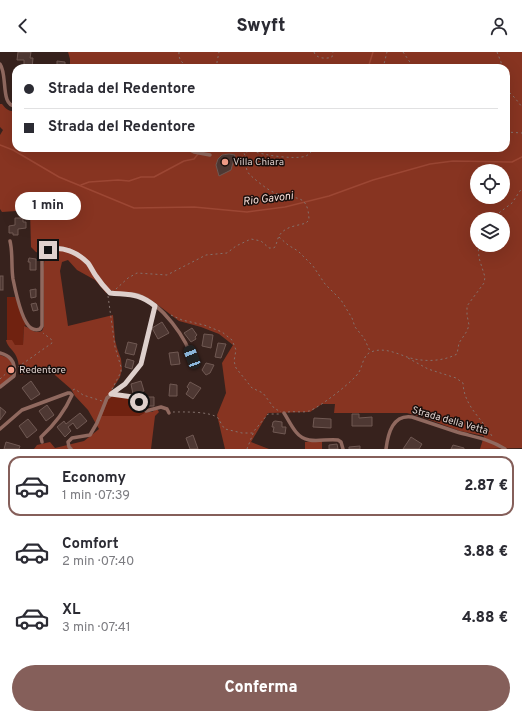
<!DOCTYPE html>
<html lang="it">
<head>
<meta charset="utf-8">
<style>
  :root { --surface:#fff; --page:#f2f2f3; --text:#2b2b33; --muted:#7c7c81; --line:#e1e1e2; --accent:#855f5a }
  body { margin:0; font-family:Overpass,sans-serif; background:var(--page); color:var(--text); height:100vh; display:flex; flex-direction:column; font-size:15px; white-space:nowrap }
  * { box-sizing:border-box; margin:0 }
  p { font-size:13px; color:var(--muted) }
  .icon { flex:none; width:22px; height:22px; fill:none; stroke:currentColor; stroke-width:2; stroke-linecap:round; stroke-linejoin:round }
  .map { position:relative; height:397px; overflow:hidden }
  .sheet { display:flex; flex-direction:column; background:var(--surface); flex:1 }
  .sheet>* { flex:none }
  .top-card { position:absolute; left:12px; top:12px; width:498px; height:88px; border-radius:12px; box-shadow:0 4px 16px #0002; display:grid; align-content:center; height:88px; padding:0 12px; background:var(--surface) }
  .fabs { position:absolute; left:470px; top:112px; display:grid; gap:8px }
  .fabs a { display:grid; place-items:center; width:40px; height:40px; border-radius:50%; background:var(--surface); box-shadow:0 4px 16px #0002; font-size:20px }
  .end { position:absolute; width:18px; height:18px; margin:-9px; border:5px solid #ded0cc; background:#111; box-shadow:0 0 0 2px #111 }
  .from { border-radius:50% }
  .bubble { position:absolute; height:28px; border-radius:14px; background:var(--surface); box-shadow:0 4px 16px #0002; font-size:13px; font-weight:800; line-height:28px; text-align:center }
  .car { position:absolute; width:12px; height:24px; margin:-12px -6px; border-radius:5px; box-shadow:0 0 3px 1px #0007; background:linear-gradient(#222 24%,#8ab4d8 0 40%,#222 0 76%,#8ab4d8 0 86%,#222 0) }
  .top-card b { display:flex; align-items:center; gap:14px; height:38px; font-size:15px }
  .top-card b+b { border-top:1px solid var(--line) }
  .top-card i { width:10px; height:10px; background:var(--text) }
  ul { padding:7px 0 0; list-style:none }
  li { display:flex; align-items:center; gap:12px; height:60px; margin:0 8px 6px; padding:0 4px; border:2px solid transparent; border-radius:12px }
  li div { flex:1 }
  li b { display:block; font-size:15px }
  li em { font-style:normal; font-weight:800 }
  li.selected { border-color:var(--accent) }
  li>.icon { width:36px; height:36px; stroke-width:1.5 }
  .button { display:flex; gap:8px; margin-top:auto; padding:8px 12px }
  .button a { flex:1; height:46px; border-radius:24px; background:var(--accent); color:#fff; font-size:16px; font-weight:800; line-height:46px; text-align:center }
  header { display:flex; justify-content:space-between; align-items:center; height:52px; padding:0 12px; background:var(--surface); font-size:18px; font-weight:800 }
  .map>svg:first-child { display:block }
</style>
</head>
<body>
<header><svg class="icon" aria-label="back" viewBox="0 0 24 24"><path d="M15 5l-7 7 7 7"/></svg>Swyft<svg class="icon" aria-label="person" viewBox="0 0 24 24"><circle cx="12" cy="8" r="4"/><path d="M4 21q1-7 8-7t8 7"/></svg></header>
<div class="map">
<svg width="522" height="397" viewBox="0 0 522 397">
  <rect width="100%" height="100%" fill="#37221d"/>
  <!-- green -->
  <g fill="#702210">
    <path d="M7 245H15L26 273 24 274 23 293H15L7 288Z"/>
    <path d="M113 344 132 347 146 360 139 364H101L109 346Z"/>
  </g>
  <!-- forest -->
  <g fill="#873421" fill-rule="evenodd">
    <path d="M68 0H522V396L480 397 484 384 460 379 422 365 407 361H334L335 352H322L310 360 268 361 251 390 269 397H225L217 363 226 341 222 311 233 293 219 282 201 275 179 269 154 250 139 242 115 240 110 238 106 241 95 228 77 218 68 208 62 210 60 219 68 274 113 263 115 288 117 296 121 307 122 317 120 325 112 338 102 364H139L146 360H152L157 357 159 360 155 364 151 397H34L37 393 50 390 55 396 84 389 99 377 88 358 75 344 71 337 48 317 20 323C19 315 19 309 15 302 12 297 7 294 6 288H12L15 293H23L24 274C31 276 33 282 42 279L44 274 43 219 45 204 36 200 31 195 30 158 2 160 0 157V83L3 78 0 75V52H2C6 57 9 60 16 59V96H506V16H70V7ZM477 119H503V145H477ZM477 167H503V193H477Z"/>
    <path d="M0 303 8 306 14 314 13 324 0 334Z"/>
    <path d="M322 389V397H305V390Z"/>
  </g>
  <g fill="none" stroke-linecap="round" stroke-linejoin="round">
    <!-- stream -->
    <g stroke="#9c4734" stroke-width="1.5">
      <path d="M368 16 373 0"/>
      <path d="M0 93 13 98 59 125 134 156 194 155 247 160 285 155 329 144 373 128 430 112 453 109 512 110 522 105"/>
      <path d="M256 96H258"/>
      <path d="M202 100 213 96"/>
      <path d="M81 133 89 130 118 128 129 129 141 125H154L184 109 194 107 198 102"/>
    </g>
  </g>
  <!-- building -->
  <g fill="#4e3833" stroke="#705953">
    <path d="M18 0H31L30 6H33L32 16 24 15V8H17Z"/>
    <path d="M57 9 65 10V16H57Z"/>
    <path d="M229 102 235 103 231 118 219 124 216 113 218 107 222 103Z"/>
    <path d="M15 166H23V170H26V176L18 177V183H13V181H9V174L15 173Z"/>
    <path d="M29 206 36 207V218H30V210H28Z"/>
    <rect x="0" y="224" width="3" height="14"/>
    <path d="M36 237V245L31 246 30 238Z"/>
    <path d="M36 251 38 258 33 259 31 252Z"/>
    <path d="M162 270 169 281 158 287 152 276Z"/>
    <path d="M192 276 197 283 195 285 196 287 191 290 184 281Z"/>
    <path d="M204 282 213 283 211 296 202 294Z"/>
    <path d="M128 290 137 292 134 303 125 301Z"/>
    <path d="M218 291 226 292 221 306 215 305Z"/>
    <path d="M178 300 180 312 171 313 169 301Z"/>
    <path d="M127 307 134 309 132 317 125 315Z"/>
    <path d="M206 311 214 313 210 321 206 323 202 318Z"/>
    <path d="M31 329 40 342 31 348 22 336Z"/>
    <path d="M141 329 144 339 133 342 131 332Z"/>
    <path d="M190 330 201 336 193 347 186 342 189 337 187 335Z"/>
    <path d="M170 332 177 333V344H169Z"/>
    <path d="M145 345H154V354H144Z"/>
    <path d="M47 353 54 363 46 369 39 359Z"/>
    <path d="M0 355 6 360 0 368Z"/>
    <path d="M80 361 87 369 77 377 73 371 68 375 71 379 65 385 57 375 64 369 66 372Z"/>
    <path d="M352 362H359V366L372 365V374H352Z"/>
    <path d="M314 366 331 367V376L313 375Z"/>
    <path d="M28 367 37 378 27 386 19 374Z"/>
    <path d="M275 369 282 370V375H286L285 382 273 380 274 375H272L273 370Z"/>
    <path d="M193 383 198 397H190L186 386Z"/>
    <path d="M411 385 422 392 419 397H403Z"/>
    <path d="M6 390 20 394 19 397H4Z"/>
    <path d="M337 392 338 397H329V393Z"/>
    <path d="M453 393 464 396V397H451Z"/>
    <path d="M360 394V397H349V395Z"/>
  </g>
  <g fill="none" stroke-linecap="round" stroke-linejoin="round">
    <!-- path -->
    <g stroke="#84726d" stroke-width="1" stroke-dasharray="2 3" stroke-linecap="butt">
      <path d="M179 0C178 8 183 12 190 16"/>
      <path d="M314 0C316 7 327 7 332 5L333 0"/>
      <path d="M403 0 414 16"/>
      <path d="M497 0 501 10 502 16"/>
      <path d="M217 16V10L219 0"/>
      <path d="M383 16 387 0"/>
      <path d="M506 37 515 46 522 55"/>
      <path d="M506 80 522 81"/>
      <path d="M252 99C263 103 295 108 306 104 310 102 312 98 316 96"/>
      <path d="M246 100 256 98 257 96"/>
      <path d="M491 167 512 151 522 136"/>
      <path d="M279 185 288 193 298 199 313 214 325 232 341 248 352 266 355 275 364 286 370 299"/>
      <path d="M116 237 128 226 137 221 167 223 206 203 227 201 236 194 251 187 261 189 269 196H274C277 192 277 188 279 184 285 174 297 174 306 171L309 168C308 139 294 149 275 141 266 137 257 129 250 123 241 113 252 104 238 96"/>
      <path d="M108 244 115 295 121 315V320L112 337"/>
      <path d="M171 263 182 268 204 273 222 280 232 288 236 298 234 309 236 316 252 336 263 341 274 356 281 360"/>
      <path d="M408 306 428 317 456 326 463 331C464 355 483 367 493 386"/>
      <path d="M18 315 52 291V288L43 281"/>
      <path d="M0 327 11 317"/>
      <path d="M73 338 75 337 83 343 102 349"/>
      <path d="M173 360C183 360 210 359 218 366 220 369 222 374 225 377L242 381H253"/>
      <path d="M288 360C295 359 303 361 309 359 319 356 355 328 359 320 363 313 363 303 371 300 383 295 396 301 407 305 422 310 442 310 457 302L459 291 467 279 469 273 467 263V254L484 231 485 225 479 206 478 193"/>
      <path d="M247 397 254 379 268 362H279"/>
    </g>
    <!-- minor -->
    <g stroke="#90695f" stroke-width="3.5">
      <path d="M0 12C8 23 0 55 16 54"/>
      <path d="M186 96 194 100 210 103"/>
      <path d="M10 189C13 201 11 214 13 227 15 237 22 270 31 276 34 278 37 278 40 277L42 274V208C50 186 76 198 88 211 91 215 93 220 96 224 100 230 105 236 110 241 118 242 129 241 138 243 162 252 187 286 193 310"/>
      <path d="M0 301C12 304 16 312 14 324L0 335"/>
      <path d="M111 342 133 345 146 359 161 355 167 357 169 361"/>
      <path d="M284 361C288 367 291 374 296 380 307 394 324 386 338 388L341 390 343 397"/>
      <path d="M0 377 22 358 68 341H70L72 343C65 359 53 374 41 385L42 390"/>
      <path d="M71 397 69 395 68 390 72 386 90 383 97 371 107 346 125 332 141 312 155 254"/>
      <path d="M386 397C388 381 393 362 412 365 427 370 442 375 457 380 474 385 490 387 505 397"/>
    </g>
  </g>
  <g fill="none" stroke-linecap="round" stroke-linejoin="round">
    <!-- route -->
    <path stroke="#ded0cc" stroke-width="5" d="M48 198C62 193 78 201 88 211 91 215 93 220 96 224 100 230 105 236 110 241 130 243 139 241 155 254L141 312 125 332 111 342 133 345 139 350"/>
  </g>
  <!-- markers -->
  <g fill="#f49e89" stroke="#180e0c" stroke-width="1.5">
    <circle cx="225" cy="110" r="4"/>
    <circle cx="11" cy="318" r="4"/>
  </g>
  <g text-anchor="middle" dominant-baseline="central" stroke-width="3" stroke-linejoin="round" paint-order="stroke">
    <!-- poi labels -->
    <g font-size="10" fill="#ded0cc" stroke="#180e0c" text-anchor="start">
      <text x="233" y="110">Villa Chiara</text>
      <text x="19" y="318">Redentore</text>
    </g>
    <!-- street labels -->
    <g font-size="10" fill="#ded0cc" stroke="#180e0c">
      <text transform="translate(450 369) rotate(16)">Strada della Vetta</text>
    </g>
    <!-- water labels -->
    <g font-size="11" font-style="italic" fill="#f8ded8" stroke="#180e0c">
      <text transform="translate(268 147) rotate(-7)">Rio Gavoni</text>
    </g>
  </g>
</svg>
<div class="fabs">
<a><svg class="icon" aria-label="locate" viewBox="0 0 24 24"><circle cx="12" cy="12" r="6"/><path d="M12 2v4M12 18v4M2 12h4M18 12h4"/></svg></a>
<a><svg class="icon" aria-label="layers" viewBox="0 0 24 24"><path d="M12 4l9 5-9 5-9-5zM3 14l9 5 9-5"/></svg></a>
</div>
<i class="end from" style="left:139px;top:350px"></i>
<i class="end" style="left:48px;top:198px"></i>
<div class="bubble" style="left:15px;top:140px;width:66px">1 min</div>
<i class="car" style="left:192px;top:305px;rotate:339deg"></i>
<div class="top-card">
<b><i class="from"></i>Strada del Redentore</b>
<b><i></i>Strada del Redentore</b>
</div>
</div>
<section class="sheet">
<ul>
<li class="selected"><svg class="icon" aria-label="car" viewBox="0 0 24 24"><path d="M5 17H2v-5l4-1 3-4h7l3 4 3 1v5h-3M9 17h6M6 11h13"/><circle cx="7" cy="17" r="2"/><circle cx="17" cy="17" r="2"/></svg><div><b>Economy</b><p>1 min · 07:39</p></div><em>2.87 €</em></li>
<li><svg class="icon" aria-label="car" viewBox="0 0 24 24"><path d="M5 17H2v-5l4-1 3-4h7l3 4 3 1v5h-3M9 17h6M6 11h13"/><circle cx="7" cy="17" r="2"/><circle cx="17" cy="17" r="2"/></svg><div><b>Comfort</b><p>2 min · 07:40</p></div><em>3.88 €</em></li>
<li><svg class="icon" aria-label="car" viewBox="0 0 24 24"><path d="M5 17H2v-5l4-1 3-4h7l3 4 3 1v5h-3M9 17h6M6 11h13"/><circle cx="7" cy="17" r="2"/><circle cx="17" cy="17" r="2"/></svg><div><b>XL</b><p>3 min · 07:41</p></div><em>4.88 €</em></li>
</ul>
<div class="button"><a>Conferma</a></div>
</section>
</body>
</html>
